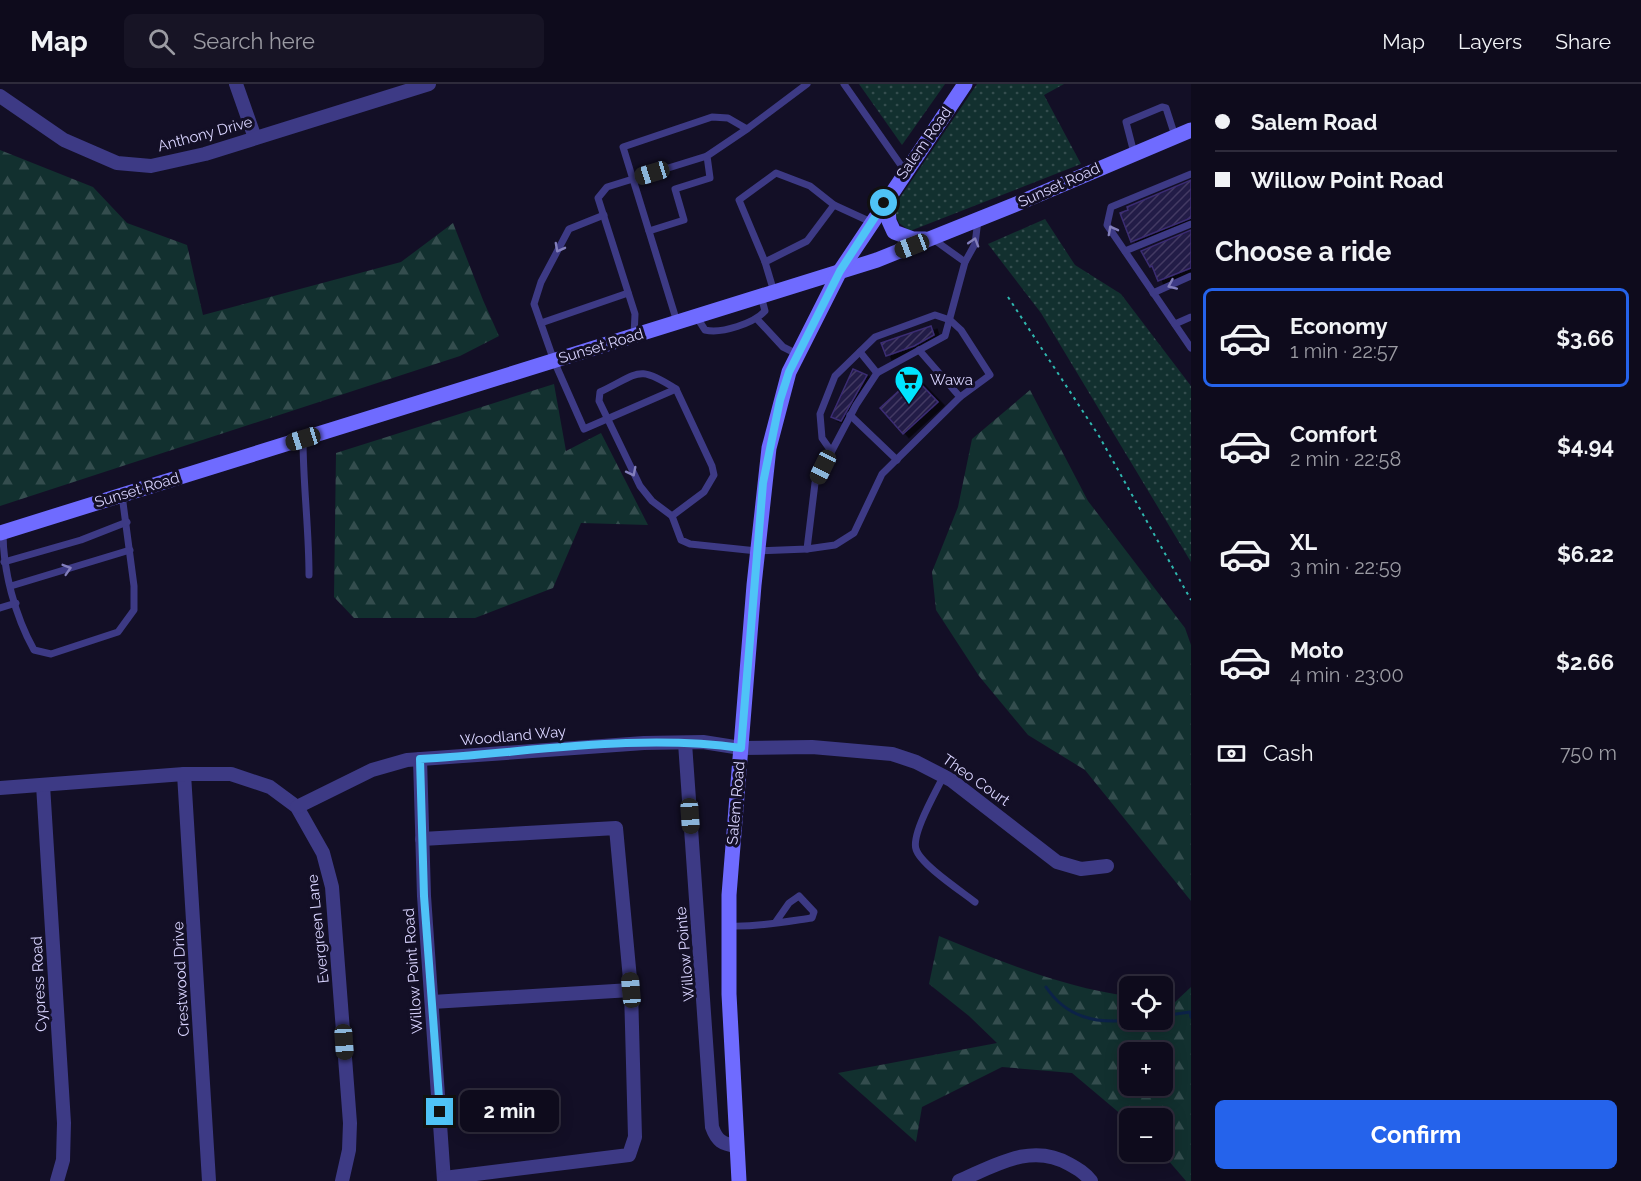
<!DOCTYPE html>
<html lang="en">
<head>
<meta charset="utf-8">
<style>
  :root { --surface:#0e0b1c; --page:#171425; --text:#f1f3f6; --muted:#9b9ba3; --line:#2e2b3b; --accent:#2563eb }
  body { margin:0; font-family:Raleway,sans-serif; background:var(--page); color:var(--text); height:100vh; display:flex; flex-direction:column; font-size:22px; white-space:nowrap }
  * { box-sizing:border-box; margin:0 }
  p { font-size:20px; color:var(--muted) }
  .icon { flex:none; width:33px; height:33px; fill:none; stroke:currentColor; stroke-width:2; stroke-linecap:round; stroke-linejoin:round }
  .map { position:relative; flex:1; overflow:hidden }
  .drawer { display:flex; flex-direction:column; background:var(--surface); width:450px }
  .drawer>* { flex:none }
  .top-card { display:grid; align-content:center; height:132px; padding:0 24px; background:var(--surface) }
  .controls { position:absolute; left:1119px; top:892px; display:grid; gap:12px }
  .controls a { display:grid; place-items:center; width:54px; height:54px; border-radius:9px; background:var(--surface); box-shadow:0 3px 15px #0003,0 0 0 2px var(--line); font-size:30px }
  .end { position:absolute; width:27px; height:27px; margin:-14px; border:8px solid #4fc3f7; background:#111; box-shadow:0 0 0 3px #111 }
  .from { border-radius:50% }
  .bubble { position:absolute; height:42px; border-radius:9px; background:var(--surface); box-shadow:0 3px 15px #0003,0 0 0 2px var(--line); font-size:20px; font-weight:700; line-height:42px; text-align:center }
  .car { position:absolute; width:18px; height:36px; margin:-18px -9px; border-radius:8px; box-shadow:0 0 4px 2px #0007; background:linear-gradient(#222 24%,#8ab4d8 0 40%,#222 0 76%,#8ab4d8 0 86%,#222 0) }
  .top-card b { display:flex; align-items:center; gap:21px; height:57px; font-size:22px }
  .top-card b+b { border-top:2px solid var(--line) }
  .top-card i { width:15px; height:15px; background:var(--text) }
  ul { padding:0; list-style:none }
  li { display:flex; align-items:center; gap:18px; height:99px; margin:0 12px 9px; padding:0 12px; border:3px solid transparent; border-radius:9px }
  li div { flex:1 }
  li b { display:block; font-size:22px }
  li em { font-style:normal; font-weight:700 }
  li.active { border-color:var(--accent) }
  li>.icon { width:54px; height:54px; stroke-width:1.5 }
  h2 { padding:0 24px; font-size:27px; line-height:72px }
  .pay { display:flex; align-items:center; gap:15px; height:66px; padding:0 24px; font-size:22px }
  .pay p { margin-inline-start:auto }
  .primary-button { display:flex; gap:12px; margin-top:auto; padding:12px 24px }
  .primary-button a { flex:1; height:69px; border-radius:9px; background:var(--accent); color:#fff; font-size:24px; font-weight:700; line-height:69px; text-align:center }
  header { display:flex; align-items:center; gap:36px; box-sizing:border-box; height:84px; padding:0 30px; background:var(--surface); border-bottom:2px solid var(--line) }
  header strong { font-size:28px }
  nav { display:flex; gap:33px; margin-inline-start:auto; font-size:21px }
  .search { width:420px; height:54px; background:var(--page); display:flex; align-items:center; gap:15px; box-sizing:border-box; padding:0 21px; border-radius:9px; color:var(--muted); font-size:22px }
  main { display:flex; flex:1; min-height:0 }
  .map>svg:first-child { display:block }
</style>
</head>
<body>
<header>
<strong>Map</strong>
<div class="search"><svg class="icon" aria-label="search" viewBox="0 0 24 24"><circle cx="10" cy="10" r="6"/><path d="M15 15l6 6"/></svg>Search here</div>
<nav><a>Map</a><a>Layers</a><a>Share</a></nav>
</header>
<main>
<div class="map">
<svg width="1191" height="1097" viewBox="0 0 1191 1097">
  <defs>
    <pattern id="grass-dots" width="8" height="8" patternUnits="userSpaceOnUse" patternTransform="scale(1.5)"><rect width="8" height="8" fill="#12302f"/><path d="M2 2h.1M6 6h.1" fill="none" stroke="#344d4e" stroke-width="1.8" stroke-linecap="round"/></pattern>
    <pattern id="forest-firs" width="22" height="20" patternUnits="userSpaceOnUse" patternTransform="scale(1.5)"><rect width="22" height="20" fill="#12302f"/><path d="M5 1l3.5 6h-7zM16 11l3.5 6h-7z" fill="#344d4e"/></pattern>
    <pattern id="building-hatch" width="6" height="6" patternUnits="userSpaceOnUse" patternTransform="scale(1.5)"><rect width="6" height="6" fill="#241b47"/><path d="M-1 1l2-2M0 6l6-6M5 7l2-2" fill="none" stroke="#433b63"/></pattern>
    <filter id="shadow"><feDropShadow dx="6" dy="3.5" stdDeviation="0" flood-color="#0009"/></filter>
  </defs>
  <rect width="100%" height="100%" fill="#130f26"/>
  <!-- grass -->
  <g fill="url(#grass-dots)">
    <path d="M859 0H945L902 61Z"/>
    <path d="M977 0H1064L1044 11 1081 80 910 147 899 139 893 124Z"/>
    <path d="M1045 135 1075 181 1121 210 1191 302V478L1041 229 988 160Z"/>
  </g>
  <!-- forest -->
  <g fill="url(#forest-firs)" fill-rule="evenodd">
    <path d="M0 66 93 103 127 139 187 161 203 231 401 178 453 139 483 216 499 252 460 272 0 422Z"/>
    <path d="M554 300 566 367 601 349 648 441 581 439 553 504 475 534H354L334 513 336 369Z"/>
    <path d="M1030 306 1088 417 1185 544 1191 561V817L1085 686 1028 651 979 592 936 526 932 488 958 423 972 355Z"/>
    <path d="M939 852C1000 877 1064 904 1129 912L1130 936H1162L1163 916 1175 918 1191 903V1097H1186L1161 1068 1162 1035H1130L1129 1037 1072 989 1002 983 922 1023 916 1058 838 989 997 959 969 932 929 900ZM1130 969H1162V1002H1130Z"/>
  </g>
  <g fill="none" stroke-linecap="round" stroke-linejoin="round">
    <!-- stream -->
    <g stroke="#0c2248" stroke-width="3">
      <path d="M1046 903C1066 933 1095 940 1130 936"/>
      <path d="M1162 932 1190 928 1191 933"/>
    </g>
  </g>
  <!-- building -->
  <g fill="url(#building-hatch)" stroke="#3b2d73" stroke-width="1.5" filter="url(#shadow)">
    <path d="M1191 96V134L1131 158 1120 129 1128 126 1127 123Z"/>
    <path d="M1191 146V184L1158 197 1152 182 1150 183 1141 167Z"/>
    <path d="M931 242 934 251 914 262 886 272 881 259Z"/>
    <path d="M853 285 867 291 841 337 831 333Z"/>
    <path d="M914 293 938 318 903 350 880 324Z"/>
  </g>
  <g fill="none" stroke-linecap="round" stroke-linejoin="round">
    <!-- path -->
    <path stroke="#2fb8b0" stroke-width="2" stroke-dasharray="3 4.5" stroke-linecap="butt" d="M1008 213 1099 352 1191 516"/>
    <!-- lane -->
    <g stroke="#3d3a85" stroke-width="7">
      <path d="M844 0 905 87"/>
      <path d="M1134 69 1126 38 1162 23 1166 24 1175 52"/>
      <path d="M1191 90 1111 123 1107 141 1191 264"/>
      <path d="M604 131 569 145 541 198 534 220 554 277 584 345 676 305 712 382 714 391 704 408 672 432"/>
      <path d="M649 147 684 136 675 105 710 94 707 72 747 45"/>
      <path d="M933 155 965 178"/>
      <path d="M1125 167 1191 140"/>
      <path d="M765 178 807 157 834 121"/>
      <path d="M774 208 765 178 739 116 776 89 810 102 834 121 871 138"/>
      <path d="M1153 209 1191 192"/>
      <path d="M696 232 705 246C722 250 754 239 765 227L761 212"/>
      <path d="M757 235 783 263 797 270"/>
      <path d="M677 238 623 63 712 33 728 34 747 45 807 0"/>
      <path d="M541 239 628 209"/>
      <path d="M1175 240 1191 233"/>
      <path d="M634 252 635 230 598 114 607 103 707 72"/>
      <path d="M860 268 877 289"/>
      <path d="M676 305C637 280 640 289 600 308L599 317 640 402 652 417 672 432 681 456 690 460 757 467 807 465 815 399 856 321 877 289 945 252 965 178 975 160 978 136"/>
      <path d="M850 331 897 376"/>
      <path d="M303 355C303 400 309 445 309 491"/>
      <path d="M831 367 822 354 820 330 835 292 875 253 935 231 950 236 961 246 990 291 960 313"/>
      <path d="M3 448C3 487 15 532 34 566L51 570 118 548 134 526V502L122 411"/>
      <path d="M807 465 835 461 854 449 882 390 960 313 919 266"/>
      <path d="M4 478 81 456 127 438"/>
      <path d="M11 502 130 466"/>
      <path d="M0 524 16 519"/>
      <path d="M944 691C937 706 911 750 916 765 920 780 961 807 975 818"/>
      <path d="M729 842C756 843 784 838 812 834L814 828 799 812 789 819 775 839"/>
    </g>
    <!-- street -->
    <g stroke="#3d3a85" stroke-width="14">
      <path d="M236 0 255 54"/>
      <path d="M0 12 64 56 117 79 151 82 205 70 429 0"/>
      <path d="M685 659 712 1043C717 1057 722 1060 737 1062"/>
      <path d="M420 675 424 812 444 1097"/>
      <path d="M184 690 209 1097"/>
      <path d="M43 701 64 1039 63 1076 57 1097"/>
      <path d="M0 704 184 690H231L270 703 297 723 323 769 332 803 350 1039 349 1066 342 1097"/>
      <path d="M297 723 372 686 407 676 644 659 703 658 741 664 812 663 892 670 916 678 951 696 1057 778 1081 785 1107 782"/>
      <path d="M422 755 616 744 631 906 635 1053 629 1071 444 1094"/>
      <path d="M432 918 631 906"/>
      <path d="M959 1097C994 1082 1031 1058 1069 1080 1078 1085 1085 1089 1091 1097"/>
    </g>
    <!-- secondary -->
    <g stroke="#6f6bff" stroke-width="15">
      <path d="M887 113 889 137 894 148 913 155H925"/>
      <path d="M0 449 877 176 1014 121 1191 46"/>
      <path d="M739 1097 729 910V811L754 501 769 364 789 288 840 187 965 0"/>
    </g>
  </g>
  <!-- one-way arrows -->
  <defs><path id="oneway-chevron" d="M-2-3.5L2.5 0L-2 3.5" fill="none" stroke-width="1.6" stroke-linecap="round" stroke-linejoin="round" transform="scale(1.5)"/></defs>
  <g stroke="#837fbc">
    <use href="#oneway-chevron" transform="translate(1112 146) rotate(-118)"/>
    <use href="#oneway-chevron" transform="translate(974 158) rotate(-73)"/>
    <use href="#oneway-chevron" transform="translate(559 164) rotate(118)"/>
    <use href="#oneway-chevron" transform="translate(1172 201) rotate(156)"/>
    <use href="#oneway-chevron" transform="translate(632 388) rotate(63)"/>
    <use href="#oneway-chevron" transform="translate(67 485) rotate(-17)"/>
  </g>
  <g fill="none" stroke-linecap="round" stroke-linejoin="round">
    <!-- route -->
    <path stroke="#4fc3f7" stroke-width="8" d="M440 1028 424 812 420 675C526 669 635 649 741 664L763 399 780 316 789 288 840 187 884 119"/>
  </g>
  <!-- icons -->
  <defs>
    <g id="supermarket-pin" transform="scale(1.5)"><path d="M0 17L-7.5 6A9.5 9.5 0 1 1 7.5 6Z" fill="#00e5ff" stroke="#130f26"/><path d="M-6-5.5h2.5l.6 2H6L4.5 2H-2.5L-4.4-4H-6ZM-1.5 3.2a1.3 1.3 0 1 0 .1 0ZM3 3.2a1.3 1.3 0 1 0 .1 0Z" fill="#111"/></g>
  </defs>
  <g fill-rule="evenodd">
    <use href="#supermarket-pin" x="909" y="296"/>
  </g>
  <g text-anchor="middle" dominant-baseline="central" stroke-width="6" stroke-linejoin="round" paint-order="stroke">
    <!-- street labels -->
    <g font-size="15" fill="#d9d4ff" stroke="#130f26">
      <text transform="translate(205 50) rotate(-15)">Anthony Drive</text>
      <text transform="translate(924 59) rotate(-55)">Salem Road</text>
      <text transform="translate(1059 101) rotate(-24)">Sunset Road</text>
      <text transform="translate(601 262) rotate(-17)">Sunset Road</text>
      <text transform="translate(137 406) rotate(-17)">Sunset Road</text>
      <text transform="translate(513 652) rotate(-5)">Woodland Way</text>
      <text transform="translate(976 696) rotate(35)">Theo Court</text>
      <text transform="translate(736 719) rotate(-85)">Salem Road</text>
      <text transform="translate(318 845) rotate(-96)">Evergreen Lane</text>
      <text transform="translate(685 870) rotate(-95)">Willow Pointe</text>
      <text transform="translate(413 887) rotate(-94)">Willow Point Road</text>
      <text transform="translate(181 895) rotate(-93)">Crestwood Drive</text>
      <text transform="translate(39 900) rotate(-93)">Cypress Road</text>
    </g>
    <!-- poi labels -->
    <g font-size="15" fill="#d9d4ff" stroke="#130f26" text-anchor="start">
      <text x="930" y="296">Wawa</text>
    </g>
  </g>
</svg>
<div class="controls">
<a><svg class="icon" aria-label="locate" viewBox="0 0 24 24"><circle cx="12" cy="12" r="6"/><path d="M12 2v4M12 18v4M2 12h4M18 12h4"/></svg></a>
<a>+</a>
<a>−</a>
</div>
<i class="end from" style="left:884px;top:119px"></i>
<i class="end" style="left:440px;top:1028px"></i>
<div class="bubble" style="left:460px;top:1006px;width:99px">2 min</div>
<i class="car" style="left:652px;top:89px;rotate:253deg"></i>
<i class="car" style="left:912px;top:162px;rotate:249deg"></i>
<i class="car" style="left:303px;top:355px;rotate:253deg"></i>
<i class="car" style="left:823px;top:383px;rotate:206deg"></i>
<i class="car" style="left:690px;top:732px;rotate:176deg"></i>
<i class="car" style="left:631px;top:906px;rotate:355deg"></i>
<i class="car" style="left:344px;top:958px;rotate:176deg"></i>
</div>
<section class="drawer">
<div class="top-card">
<b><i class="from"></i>Salem Road</b>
<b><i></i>Willow Point Road</b>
</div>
<h2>Choose a ride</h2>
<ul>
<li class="active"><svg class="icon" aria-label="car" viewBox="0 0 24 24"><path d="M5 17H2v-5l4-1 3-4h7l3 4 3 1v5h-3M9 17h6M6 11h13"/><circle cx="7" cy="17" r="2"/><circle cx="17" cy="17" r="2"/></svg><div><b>Economy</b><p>1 min · 22:57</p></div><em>$3.66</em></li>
<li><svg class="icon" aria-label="car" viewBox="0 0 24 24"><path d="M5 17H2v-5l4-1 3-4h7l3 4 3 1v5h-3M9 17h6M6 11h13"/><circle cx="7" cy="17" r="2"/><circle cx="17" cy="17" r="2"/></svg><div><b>Comfort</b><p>2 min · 22:58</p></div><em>$4.94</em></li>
<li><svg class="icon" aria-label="car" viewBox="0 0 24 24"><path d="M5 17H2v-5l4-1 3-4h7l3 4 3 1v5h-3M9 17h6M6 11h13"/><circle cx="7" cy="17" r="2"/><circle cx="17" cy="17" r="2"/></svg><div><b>XL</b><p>3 min · 22:59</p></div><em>$6.22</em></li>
<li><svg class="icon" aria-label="car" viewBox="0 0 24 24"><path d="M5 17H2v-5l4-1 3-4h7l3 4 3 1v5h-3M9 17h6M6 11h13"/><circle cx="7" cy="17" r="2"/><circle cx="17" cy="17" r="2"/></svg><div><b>Moto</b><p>4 min · 23:00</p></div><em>$2.66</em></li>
</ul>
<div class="pay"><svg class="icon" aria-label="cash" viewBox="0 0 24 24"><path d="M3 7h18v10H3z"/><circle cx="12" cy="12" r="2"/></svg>Cash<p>750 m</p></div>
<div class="primary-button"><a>Confirm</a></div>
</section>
</main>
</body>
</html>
